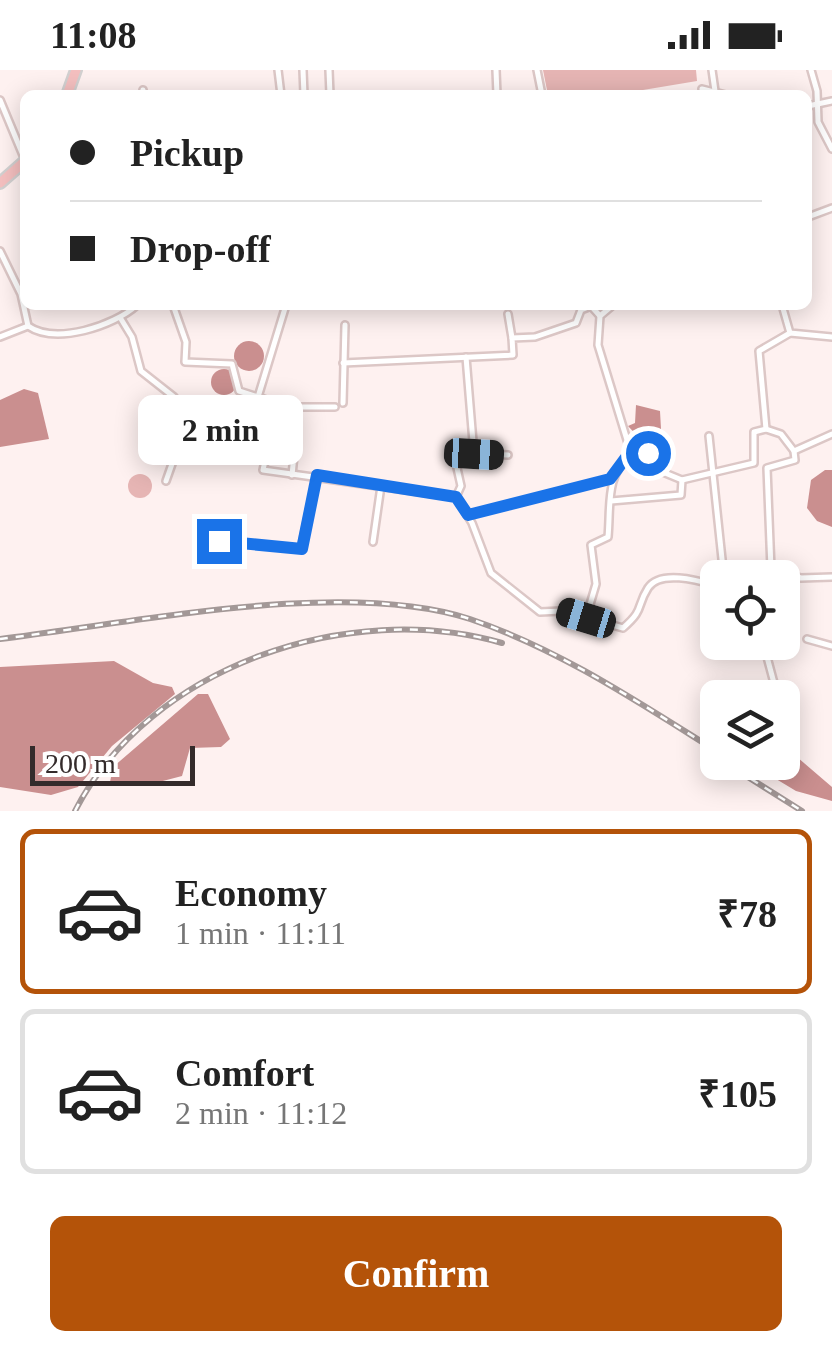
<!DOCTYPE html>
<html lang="en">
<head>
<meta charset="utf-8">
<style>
  :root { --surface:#fff; --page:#f2f2f2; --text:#222; --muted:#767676; --line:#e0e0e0; --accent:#b45309 }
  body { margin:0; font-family:"Times New Roman",serif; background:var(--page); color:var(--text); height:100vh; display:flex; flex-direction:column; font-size:38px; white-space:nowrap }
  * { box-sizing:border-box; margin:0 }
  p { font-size:32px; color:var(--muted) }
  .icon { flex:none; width:55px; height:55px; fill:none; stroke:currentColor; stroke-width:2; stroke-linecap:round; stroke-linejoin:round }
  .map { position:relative; height:741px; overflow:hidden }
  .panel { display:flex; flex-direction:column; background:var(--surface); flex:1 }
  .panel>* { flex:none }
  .guide { position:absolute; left:20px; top:20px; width:792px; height:220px; border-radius:15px; box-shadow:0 5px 25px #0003; display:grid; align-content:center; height:220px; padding:0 50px; background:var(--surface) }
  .tools { position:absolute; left:700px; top:490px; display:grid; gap:20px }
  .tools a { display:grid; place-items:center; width:100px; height:100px; border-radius:15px; background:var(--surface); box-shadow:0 5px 25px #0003; font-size:50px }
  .scale { position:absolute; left:30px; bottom:25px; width:165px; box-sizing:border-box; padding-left:10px; border:5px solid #342b2b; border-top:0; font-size:28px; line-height:35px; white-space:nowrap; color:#342b2b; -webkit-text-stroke:8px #fff; paint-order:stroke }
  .end { position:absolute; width:45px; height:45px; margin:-22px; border:12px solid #1a73e8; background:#fff; box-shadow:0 0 0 5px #fff }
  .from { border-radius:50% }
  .bubble { position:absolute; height:70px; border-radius:15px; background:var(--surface); box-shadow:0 5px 25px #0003; font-size:32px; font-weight:800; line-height:70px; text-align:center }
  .car { position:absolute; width:30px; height:60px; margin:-30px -15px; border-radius:12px; box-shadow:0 0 8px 2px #0007; background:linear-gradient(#222 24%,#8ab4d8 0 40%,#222 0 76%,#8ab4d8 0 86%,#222 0) }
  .guide b { display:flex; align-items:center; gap:35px; height:95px; font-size:38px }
  .guide b+b { border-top:2px solid var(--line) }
  .guide i { width:25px; height:25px; background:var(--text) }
  ul { padding:18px 0 0; list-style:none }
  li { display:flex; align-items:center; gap:30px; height:165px; margin:0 20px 15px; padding:0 30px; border:5px solid var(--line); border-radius:15px }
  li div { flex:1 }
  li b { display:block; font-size:38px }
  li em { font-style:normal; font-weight:800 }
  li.current { border-color:var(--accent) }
  li>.icon { width:90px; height:90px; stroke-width:1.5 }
  .action { display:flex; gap:20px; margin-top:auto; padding:20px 50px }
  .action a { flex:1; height:115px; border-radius:15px; background:var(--accent); color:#fff; font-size:40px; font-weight:800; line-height:115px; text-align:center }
  .status { display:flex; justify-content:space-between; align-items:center; height:70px; padding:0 50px; background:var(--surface); direction:ltr }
  .status svg { height:28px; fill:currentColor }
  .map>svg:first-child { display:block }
</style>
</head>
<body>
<div class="status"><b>11:08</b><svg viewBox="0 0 49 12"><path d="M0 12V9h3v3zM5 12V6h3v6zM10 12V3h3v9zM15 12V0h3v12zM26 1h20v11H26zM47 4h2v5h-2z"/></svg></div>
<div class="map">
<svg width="832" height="741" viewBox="0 0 832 741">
  <rect width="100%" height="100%" fill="#fef1f0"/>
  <!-- green -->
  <g fill="#e6b5b4">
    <path d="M543 0H696L697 11 613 25H548Z"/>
    <circle cx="140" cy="416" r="12"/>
  </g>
  <!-- water -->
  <g fill="#ca8f8f">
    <circle cx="249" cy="286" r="15"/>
    <circle cx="224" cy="312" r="13"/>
    <path d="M24 319 38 323 49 369 0 377V330Z"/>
    <path d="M225 330 239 331 245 338 232 375 212 372 219 336Z"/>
    <path d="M636 335 660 341 661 359 650 371H642L628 356 635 353Z"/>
    <path d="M825 400H832V457L817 451 807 438 811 410Z"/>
    <path d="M114 591 153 613 172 617 175 624 112 676 78 717 51 725 0 717V597Z"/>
    <path d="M198 624H208L230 669 221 677 190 678 182 706 159 712H110L113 697Z"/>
    <path d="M783 675 832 717V731L796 721 758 698 756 693 782 692Z"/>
  </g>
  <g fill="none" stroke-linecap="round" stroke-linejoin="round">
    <!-- street casing -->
    <g stroke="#dcc7c6" stroke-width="10">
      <g id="street">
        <path d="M278 0 281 25"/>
        <path d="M303 0 304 25"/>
        <path d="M329 0 330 25"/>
        <path d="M496 0 497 25"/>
        <path d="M537 0 542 25"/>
        <path d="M712 0 715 21"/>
        <path d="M811 0 817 21 818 52 832 79"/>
        <path d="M143 20 144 25"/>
        <path d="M703 25 702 19 726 25"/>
        <path d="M0 30 25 90"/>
        <path d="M808 36 832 31"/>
        <path d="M808 147 832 138"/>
        <path d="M0 181 21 224 28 256"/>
        <path d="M173 235 186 272 185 292 232 294 239 321 258 327"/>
        <path d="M286 235 258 327 285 337 271 364 263 400 456 427 472 453 491 503 540 542 562 541 623 558C645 539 636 537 648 518 660 499 700 511 718 516"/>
        <path d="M613 235 600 246 598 275 631 383"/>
        <path d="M782 235 790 263 832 267"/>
        <path d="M508 244 512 268"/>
        <path d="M121 249 132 267 141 301 174 327 178 377 166 411"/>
        <path d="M0 267 28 256C56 275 114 256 137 235"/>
        <path d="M466 287 474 384"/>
        <path d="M343 293 513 285 512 268 535 267 576 253 581 240 591 236 600 246"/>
        <path d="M343 333 345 255"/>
        <path d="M285 337H335"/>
        <path d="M766 359 781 364 794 381 832 364"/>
        <path d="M709 366 724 508"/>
        <path d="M292 405 296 366"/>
        <path d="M456 427 461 416 455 389 462 383 508 385"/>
        <path d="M611 431 681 425 682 410"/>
        <path d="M468 445 610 409"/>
        <path d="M219 471 301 479 317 405"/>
        <path d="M373 472 381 416"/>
        <path d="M771 499 801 508 832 507"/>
        <path d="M767 508 771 499 767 398 795 390 794 381"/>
        <path d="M586 548 596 514 591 475 608 467C611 434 605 407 631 383H649L665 403 682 410 754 393V362L766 359 759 281 790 263"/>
        <path d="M807 569 832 576"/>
        <path d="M763 572 778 628"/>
      </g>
    </g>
    <!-- primary casing -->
    <g stroke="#d2d0d0" stroke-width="14">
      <g id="primary">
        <path d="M67 25 76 0"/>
        <path d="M0 113 25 91"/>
      </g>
    </g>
    <!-- street -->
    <use href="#street" stroke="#fff" stroke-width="5"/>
    <!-- primary -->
    <use href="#primary" stroke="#f4bfbf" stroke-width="9"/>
    <!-- rail casing -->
    <g stroke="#a39897" stroke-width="6">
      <g id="rail">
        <path d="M0 569C132 553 344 508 470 549 559 579 638 632 718 682"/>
        <path d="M724 692 802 741"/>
        <path d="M75 741C150 595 350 529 502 573"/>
      </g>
    </g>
    <!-- rail -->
    <use href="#rail" stroke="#fff" stroke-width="2.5" stroke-dasharray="8" stroke-linecap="butt"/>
  </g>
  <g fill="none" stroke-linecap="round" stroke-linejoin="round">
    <!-- route -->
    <path stroke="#1a73e8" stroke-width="12" d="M219 471 302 479 317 405 456 427 468 445 610 409 630 382 648 383"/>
  </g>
</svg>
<div class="tools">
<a><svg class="icon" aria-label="locate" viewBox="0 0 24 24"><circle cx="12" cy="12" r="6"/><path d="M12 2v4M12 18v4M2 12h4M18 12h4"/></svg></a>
<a><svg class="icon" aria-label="layers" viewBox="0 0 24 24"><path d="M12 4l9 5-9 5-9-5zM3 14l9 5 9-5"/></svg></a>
</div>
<div class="scale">200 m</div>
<i class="end from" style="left:648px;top:383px"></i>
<i class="end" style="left:219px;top:471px"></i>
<div class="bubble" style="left:138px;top:325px;width:165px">2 min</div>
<i class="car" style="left:474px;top:384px;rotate:93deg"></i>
<i class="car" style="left:586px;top:548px;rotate:287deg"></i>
<div class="guide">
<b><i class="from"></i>Pickup</b>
<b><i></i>Drop-off</b>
</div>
</div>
<section class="panel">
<ul>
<li class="current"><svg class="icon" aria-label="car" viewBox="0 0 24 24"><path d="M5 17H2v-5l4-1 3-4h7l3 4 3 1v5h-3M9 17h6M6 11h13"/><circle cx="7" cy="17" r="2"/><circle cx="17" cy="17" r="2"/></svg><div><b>Economy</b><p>1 min · 11:11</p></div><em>₹78</em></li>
<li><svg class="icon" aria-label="car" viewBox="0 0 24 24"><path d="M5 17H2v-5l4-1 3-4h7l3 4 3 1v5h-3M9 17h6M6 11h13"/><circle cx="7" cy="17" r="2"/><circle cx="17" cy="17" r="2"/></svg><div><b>Comfort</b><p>2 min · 11:12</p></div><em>₹105</em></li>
</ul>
<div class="action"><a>Confirm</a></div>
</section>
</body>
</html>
